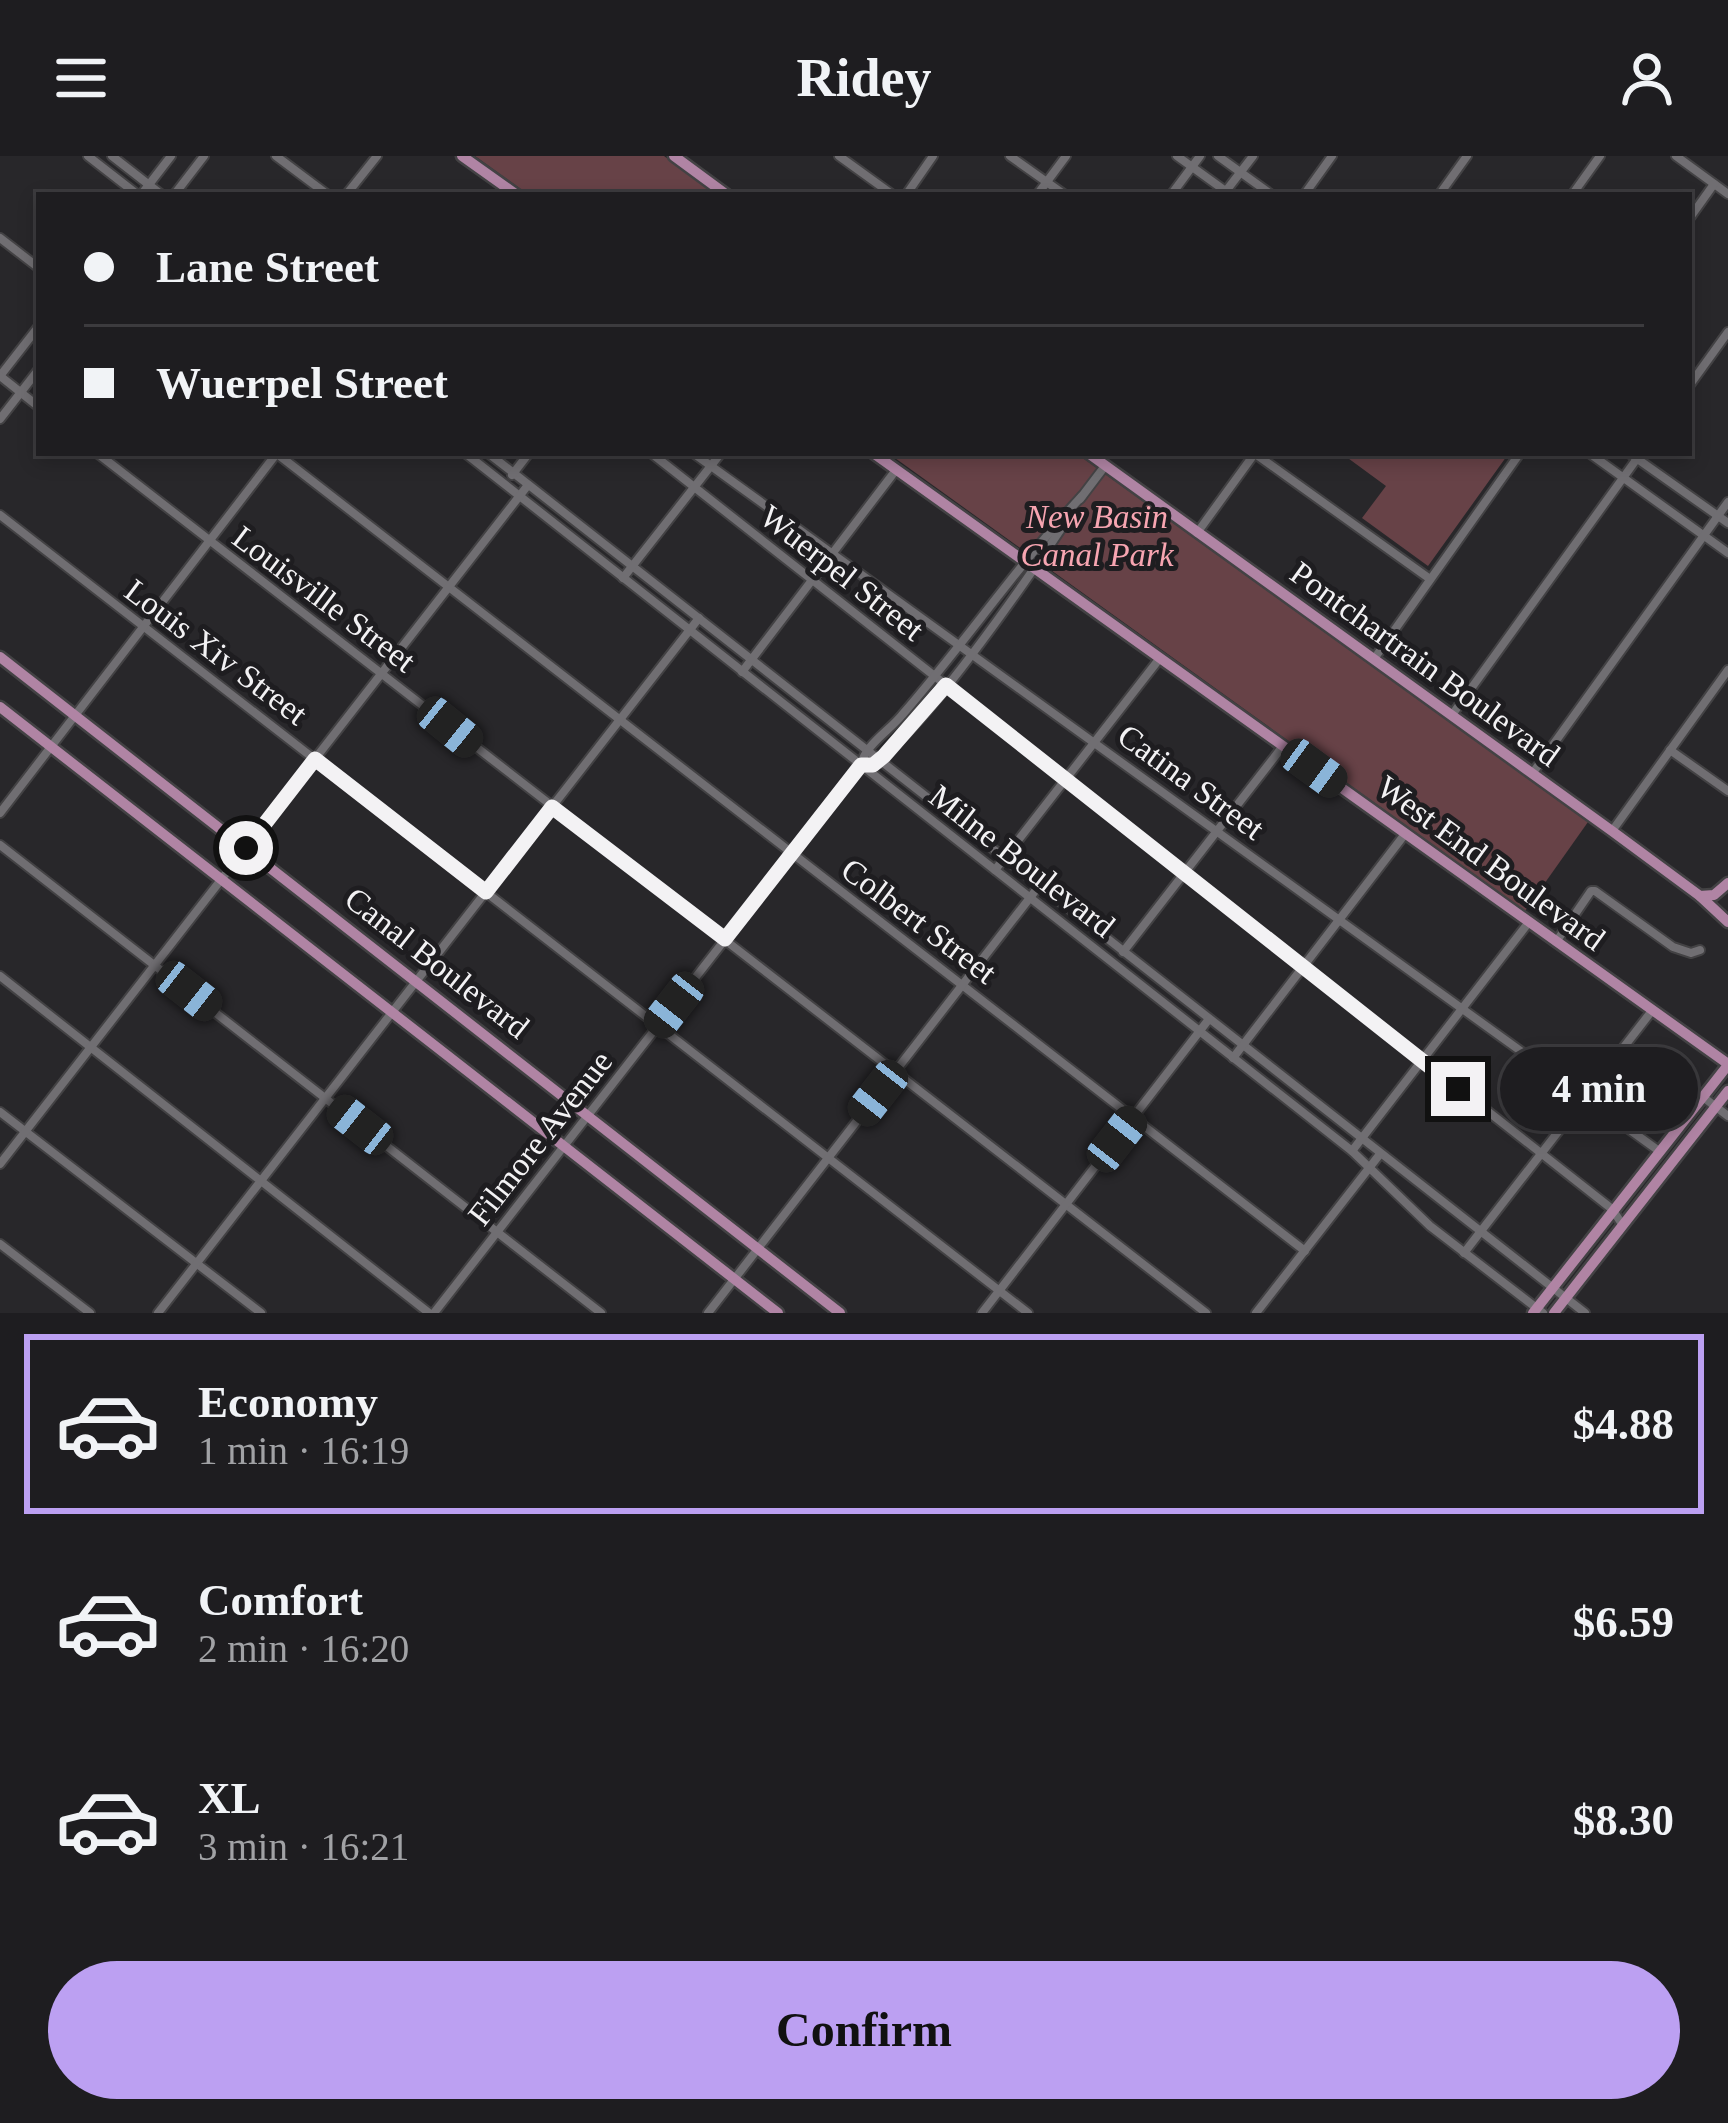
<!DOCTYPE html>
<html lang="en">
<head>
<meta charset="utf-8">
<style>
  :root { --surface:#1e1d20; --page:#262629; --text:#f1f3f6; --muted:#a1a2a5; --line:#3c3b3e; --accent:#bca0f2 }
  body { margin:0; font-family:Georgia,serif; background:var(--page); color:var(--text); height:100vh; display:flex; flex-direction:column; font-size:45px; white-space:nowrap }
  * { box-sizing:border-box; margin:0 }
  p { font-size:39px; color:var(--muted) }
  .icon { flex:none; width:66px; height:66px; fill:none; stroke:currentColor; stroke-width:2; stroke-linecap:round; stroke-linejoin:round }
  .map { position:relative; height:1157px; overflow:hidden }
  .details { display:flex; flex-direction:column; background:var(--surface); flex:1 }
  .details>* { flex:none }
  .banner { position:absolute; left:36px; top:36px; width:1656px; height:264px; border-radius:0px; box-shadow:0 6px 18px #0003,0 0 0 3px var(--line); display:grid; align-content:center; height:264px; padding:0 48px; background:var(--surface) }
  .end { position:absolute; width:54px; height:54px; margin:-27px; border:15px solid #f3f2f4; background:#111; box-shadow:0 0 0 6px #111 }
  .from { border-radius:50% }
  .bubble { position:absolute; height:84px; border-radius:42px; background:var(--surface); box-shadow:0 6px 18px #0003,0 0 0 3px var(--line); font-size:39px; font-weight:600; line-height:84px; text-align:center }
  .car { position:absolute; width:36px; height:72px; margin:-36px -18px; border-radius:15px; box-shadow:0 0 9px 3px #0007; background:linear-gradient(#222 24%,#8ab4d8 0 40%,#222 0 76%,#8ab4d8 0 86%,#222 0) }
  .banner b { display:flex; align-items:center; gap:42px; height:114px; font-size:45px }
  .banner b+b { border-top:3px solid var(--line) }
  .banner i { width:30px; height:30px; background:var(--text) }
  ul { padding:21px 0 0; list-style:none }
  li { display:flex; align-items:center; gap:36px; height:180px; margin:0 24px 18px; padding:0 24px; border:6px solid transparent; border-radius:0px }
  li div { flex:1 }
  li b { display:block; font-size:45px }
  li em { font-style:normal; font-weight:600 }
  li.current { border-color:var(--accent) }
  li>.icon { width:108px; height:108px; stroke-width:1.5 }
  .action { display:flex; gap:24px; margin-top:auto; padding:24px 48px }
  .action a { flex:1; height:138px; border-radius:72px; background:var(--accent); color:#111; font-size:48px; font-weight:600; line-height:138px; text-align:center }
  header { display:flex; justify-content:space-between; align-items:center; height:156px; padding:0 48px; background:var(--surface); font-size:54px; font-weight:600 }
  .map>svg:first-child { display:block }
</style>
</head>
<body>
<header><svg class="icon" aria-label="menu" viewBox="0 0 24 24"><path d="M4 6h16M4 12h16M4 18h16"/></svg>Ridey<svg class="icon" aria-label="person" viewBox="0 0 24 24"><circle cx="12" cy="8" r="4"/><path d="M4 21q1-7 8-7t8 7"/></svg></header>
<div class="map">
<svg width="1728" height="1157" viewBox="0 0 1728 1157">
  <rect width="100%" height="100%" fill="#28272a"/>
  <!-- green -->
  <g fill="#674247">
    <path d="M475 0H664L718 39H529Z"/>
    <path d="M888 297H1076L1588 666 1525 755Z"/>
    <path d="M1341 297H1509L1428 410 1362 362 1386 330Z"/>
  </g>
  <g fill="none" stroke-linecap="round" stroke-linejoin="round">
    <!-- minor casing -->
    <g stroke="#434244" stroke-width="12">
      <g id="minor">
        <path d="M88 0 138 39"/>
        <path d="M112 0 162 39"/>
        <path d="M276 0 328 39"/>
        <path d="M839 0 893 39"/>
        <path d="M1010 0 1065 39"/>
        <path d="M1177 0 1231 39"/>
        <path d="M1218 0 1272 39"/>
        <path d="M1676 0 1728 38"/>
        <path d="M1226 35 1253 0"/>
        <path d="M141 39 171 0"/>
        <path d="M174 39 204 0"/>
        <path d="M346 39 377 0"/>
        <path d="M906 39 933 0"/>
        <path d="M1037 39 1066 0"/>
        <path d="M1171 39 1200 0"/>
        <path d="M1304 39 1332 0"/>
        <path d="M1439 39 1467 0"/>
        <path d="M1572 39 1600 0"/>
        <path d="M1689 63 1714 28"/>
        <path d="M0 82 39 112"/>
        <path d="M0 220 39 170"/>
        <path d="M0 220 39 251"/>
        <path d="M1689 230 1728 176"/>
        <path d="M0 263 39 213"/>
        <path d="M97 297 1206 1157"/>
        <path d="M276 297 1305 1095"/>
        <path d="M465 297 1352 995 1430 1070 1543 1157"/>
        <path d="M488 297 1585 1157"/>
        <path d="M651 297 1612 1053 1622 1068"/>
        <path d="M693 297 1659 995"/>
        <path d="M1254 297 1430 423"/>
        <path d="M1589 297 1728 397"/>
        <path d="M1629 297 1728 367"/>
        <path d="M512 319 529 297"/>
        <path d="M1080 343 1105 310"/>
        <path d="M0 359 1028 1157"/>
        <path d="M1197 377 1255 297"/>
        <path d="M623 422 721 297"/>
        <path d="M1374 503 1520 297"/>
        <path d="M742 516 896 314"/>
        <path d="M1452 559 1641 297"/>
        <path d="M1670 594 1728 635"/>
        <path d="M863 609C903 608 1045 398 1072 356"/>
        <path d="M1532 618 1728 346"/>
        <path d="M0 657 277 297"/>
        <path d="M1612 675 1728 514"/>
        <path d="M0 689 601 1157"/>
        <path d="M995 714 1160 502"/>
        <path d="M1556 786 1591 735H1595L1673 791 1691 797 1700 794"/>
        <path d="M1123 796 1283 590"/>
        <path d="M0 820 429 1157"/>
        <path d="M1233 902 1405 678"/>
        <path d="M1703 941 1728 960"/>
        <path d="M0 956 261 1157"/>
        <path d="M1352 995 1529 766"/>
        <path d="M0 1008 528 329"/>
        <path d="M0 1088 90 1157"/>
        <path d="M1464 1097 1651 856"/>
        <path d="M158 1157 699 462"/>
        <path d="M434 1157 861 609C865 589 889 575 902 559 964 488 1017 410 1082 340"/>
        <path d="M708 1157 1039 730"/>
        <path d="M982 1157 1209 863"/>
        <path d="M1256 1157 1380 998"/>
      </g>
    </g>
    <!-- major casing -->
    <g stroke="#434244" stroke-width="15">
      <g id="major">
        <path d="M462 0 517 39"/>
        <path d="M674 0 727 39"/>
        <path d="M873 297 1728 908"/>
        <path d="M1088 297 1612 675 1700 740 1728 766"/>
        <path d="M0 501 840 1157"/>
        <path d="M0 551 778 1157"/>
        <path d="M1700 740 1714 739 1728 727"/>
        <path d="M1533 1157 1728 909"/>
        <path d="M1554 1157 1728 935"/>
      </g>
    </g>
    <!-- minor -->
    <use href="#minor" stroke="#706e72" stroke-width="8"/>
    <!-- major -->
    <use href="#major" stroke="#b084a4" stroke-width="10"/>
  </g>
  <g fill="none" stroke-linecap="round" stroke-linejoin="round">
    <!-- route -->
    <path stroke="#f3f2f4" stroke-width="15" d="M246 692 315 603 486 736 552 651 725 783 861 609H873L884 600 946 529 1458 933"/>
  </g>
  <g text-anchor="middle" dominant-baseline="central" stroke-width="10" stroke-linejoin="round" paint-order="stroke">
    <!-- park labels -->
    <g font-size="33" font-style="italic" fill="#f7a5b1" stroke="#1e1d20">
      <text x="1097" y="361">New Basin<tspan x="1097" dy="38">Canal Park</tspan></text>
    </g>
    <!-- street labels -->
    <g font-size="33" fill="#f3f2f4" stroke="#1e1d20">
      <text transform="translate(842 417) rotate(38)">Wuerpel Street</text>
      <text transform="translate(324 443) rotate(37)">Louisville Street</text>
      <text transform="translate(216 496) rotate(37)">Louis Xiv Street</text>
      <text transform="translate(1425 508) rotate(36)">Pontchartrain Boulevard</text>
      <text transform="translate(1191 626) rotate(36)">Catina Street</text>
      <text transform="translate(1022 705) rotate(38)">Milne Boulevard</text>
      <text transform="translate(1491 707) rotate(36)">West End Boulevard</text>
      <text transform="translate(919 765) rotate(37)">Colbert Street</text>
      <text transform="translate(437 807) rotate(38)">Canal Boulevard</text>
      <text transform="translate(540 982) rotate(-52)">Filmore Avenue</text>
    </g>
  </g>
</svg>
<i class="end from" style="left:246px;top:692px"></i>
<i class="end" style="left:1458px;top:933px"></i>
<div class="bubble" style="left:1500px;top:891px;width:198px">4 min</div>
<i class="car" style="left:450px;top:571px;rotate:129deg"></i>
<i class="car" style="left:1314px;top:612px;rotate:126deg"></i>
<i class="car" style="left:189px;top:835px;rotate:128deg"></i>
<i class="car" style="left:674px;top:849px;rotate:218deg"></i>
<i class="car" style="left:878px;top:937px;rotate:218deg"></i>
<i class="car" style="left:360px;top:969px;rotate:308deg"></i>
<i class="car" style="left:1117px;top:983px;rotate:38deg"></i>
<div class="banner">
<b><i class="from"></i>Lane Street</b>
<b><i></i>Wuerpel Street</b>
</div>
</div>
<section class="details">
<ul>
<li class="current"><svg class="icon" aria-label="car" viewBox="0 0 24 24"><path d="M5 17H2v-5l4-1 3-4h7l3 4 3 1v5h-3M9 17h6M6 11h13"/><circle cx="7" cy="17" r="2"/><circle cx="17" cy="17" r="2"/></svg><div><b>Economy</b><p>1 min · 16:19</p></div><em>$4.88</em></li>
<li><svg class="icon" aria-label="car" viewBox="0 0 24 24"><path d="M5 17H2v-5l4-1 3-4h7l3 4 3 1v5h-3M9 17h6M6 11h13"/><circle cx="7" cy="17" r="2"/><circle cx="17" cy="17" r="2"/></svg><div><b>Comfort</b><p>2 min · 16:20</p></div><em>$6.59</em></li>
<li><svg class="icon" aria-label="car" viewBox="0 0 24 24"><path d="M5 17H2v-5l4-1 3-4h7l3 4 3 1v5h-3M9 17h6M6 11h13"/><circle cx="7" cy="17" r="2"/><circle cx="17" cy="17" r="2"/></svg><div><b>XL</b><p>3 min · 16:21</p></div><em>$8.30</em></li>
</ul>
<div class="action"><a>Confirm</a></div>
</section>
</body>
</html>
